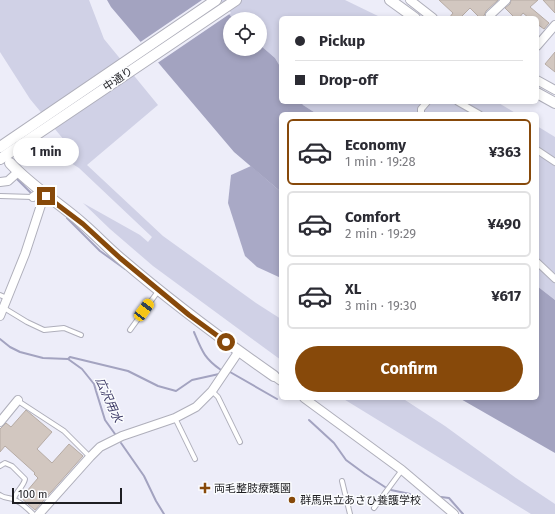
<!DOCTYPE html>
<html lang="en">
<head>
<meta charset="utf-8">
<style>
  :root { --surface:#fff; --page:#f7f7f7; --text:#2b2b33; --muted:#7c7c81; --line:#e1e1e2; --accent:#87490a }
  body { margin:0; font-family:"Fira Sans","Noto Sans JP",sans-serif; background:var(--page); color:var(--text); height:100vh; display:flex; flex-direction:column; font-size:15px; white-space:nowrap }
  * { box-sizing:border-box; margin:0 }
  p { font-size:13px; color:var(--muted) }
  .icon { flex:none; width:22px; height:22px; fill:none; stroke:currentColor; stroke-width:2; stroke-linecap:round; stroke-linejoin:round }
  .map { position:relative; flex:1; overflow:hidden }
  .side { position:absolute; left:279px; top:112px; width:260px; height:288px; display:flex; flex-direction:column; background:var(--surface); border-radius:6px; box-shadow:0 2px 6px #0003 }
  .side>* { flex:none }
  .banner { position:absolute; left:279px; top:16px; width:260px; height:88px; border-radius:6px; box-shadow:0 2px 6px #0003; display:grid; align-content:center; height:88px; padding:0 16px; background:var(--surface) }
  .tools { position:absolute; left:223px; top:12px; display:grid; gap:8px }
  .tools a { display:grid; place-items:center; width:44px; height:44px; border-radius:50%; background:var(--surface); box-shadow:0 2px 6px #0003; font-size:20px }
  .scale { position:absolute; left:12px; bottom:10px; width:110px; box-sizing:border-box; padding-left:4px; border:2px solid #1e1e22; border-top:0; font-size:11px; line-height:14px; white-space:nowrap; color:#1e1e22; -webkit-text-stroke:3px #fbfcfe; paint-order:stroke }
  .end { position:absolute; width:18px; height:18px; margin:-9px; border:5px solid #87490a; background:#fff; box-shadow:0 0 0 2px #fff }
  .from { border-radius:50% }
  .bubble { position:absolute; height:28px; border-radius:14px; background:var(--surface); box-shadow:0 2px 6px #0003; font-size:13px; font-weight:700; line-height:28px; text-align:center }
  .car { position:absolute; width:12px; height:24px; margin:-12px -6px; border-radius:5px; box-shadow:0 0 3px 1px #0007; background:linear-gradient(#f5c518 24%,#345 0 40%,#f5c518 0 76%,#345 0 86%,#f5c518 0) }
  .banner b { display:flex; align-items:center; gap:14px; height:38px; font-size:15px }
  .banner b+b { border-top:1px solid var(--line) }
  .banner i { width:10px; height:10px; background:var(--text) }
  ul { padding:7px 0 0; list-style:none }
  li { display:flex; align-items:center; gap:12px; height:66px; margin:0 8px 6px; padding:0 8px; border:2px solid var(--line); border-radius:6px }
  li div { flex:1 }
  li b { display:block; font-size:15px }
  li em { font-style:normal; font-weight:700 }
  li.current { border-color:var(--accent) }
  li>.icon { width:36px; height:36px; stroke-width:1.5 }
  .primary-button { display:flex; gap:8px; margin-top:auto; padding:8px 16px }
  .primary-button a { flex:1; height:46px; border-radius:24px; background:var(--accent); color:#fff; font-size:16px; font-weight:700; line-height:46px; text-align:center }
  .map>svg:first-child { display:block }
</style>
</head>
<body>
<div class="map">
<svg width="555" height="514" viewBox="0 0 555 514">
  <rect width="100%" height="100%" fill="#ededf9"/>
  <!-- green -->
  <g fill="#d0d1e6">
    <path d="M0 0H89L104 39 158 105 87 165 163 236 256 303 281 319V360L153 266 110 229 83 203 140 235 148 242 152 237 79 168 58 155 69 146 30 99 0 52Z"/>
    <path d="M218 0H345L378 16 380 18H281V68L275 58 260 45V19H233Z"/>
    <path d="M301 102H497L517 114H317L303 105Z"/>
    <path d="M537 126 555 137V300L537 286Z"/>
    <path d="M342 398H402L445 426 516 478 555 504V514H531Z"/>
  </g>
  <!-- forest -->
  <path fill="#a9a9c6" d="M251 166 281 192V278L257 267 245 256 228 203 231 175Z"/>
  <!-- water -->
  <g fill="#a3a3c0">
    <path d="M107 0H218L233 19H230V49H260V45L275 58 281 68V102H301L303 105 317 114H281V192L234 152 111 7Z"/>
    <path d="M537 286 555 300V453L459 398H537Z"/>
  </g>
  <!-- pier -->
  <path fill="#ededf9" d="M202 0H220L231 13 156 64 139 43Z"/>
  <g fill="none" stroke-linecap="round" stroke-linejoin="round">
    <!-- stream -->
    <g stroke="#a3a3c0" stroke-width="2">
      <path d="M17 179 31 193"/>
      <path d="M67 218 100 251 125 269"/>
      <path d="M194 332C202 351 204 358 221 370"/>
      <path d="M0 339 10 347 20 352 43 358 68 359 82 369 94 384 96 391 105 420 115 434"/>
      <path d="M68 359 70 357 128 371 158 386 176 391 192 380 219 374"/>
      <path d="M230 372 277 399"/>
      <path d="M309 420 334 443 346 460 365 474 385 487"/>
      <path d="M121 443 144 476 156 501 164 514"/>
      <path d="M391 490 410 494"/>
      <path d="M441 497 449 498 463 514"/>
    </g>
  </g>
  <!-- building -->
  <g fill="#d2c7c0" stroke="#b6aba4">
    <path d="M439 0H498L486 11 483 18H480L470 8 460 18H449L453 13Z"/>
    <path d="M511 0H538L530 7 549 23 544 29 537 24V18H529L523 13 519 18H515L505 8 510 4Z"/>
    <path d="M543 0H555V13Z"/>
    <path d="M555 52V72L545 64Z"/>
    <path d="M26 410 52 432 37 449 52 463 69 444 83 456 35 510 21 498 38 478 34 474 35 473 5 446 0 452V429L6 423 11 427Z"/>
  </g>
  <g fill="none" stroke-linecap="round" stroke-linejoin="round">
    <!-- service casing -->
    <g stroke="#afafbb" stroke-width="6">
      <g id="service">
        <path d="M0 196 33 197"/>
        <path d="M0 295 7 298"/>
        <path d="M4 308 27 322 44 330 64 328 81 335"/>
        <path d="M130 330 159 290"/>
        <path d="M212 391 218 397 240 442"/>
        <path d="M18 401 64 431 90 457"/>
        <path d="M175 418 195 459"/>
        <path d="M0 466 5 463 12 466 25 479C24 486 16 491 14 499"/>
        <path d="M342 481 350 514"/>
        <path d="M0 495C5 499 10 497 15 500 22 503 28 509 33 514"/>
        <path d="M374 508 402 470"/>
      </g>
    </g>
    <!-- pedestrian casing -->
    <g stroke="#afafbb" stroke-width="8">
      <g id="pedestrian">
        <path d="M458 102 479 114"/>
        <path d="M421 114V109L427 102"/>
        <path d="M537 150 555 162"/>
        <path d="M537 262 555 279"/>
      </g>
    </g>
    <!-- minor casing -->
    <g stroke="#afafbb" stroke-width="10">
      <g id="minor">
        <path d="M410 0 433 18"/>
        <path d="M490 15 506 0"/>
        <path d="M537 46 555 25"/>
        <path d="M537 80 555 90"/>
        <path d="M0 182 8 181 18 172"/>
        <path d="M33 197 40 192"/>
        <path d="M0 316 25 254 42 202 46 197"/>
        <path d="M274 376 281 381"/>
        <path d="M304 398 402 470 454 514"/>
        <path d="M0 422 18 400"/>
        <path d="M39 514 90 457 100 447 122 436 175 418 196 407 212 391 239 351"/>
      </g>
    </g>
    <!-- tertiary casing -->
    <g stroke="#afafbb" stroke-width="12">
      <g id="tertiary">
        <path d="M390 0 415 18"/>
        <path d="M537 93 555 103"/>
        <path d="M0 147 216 0"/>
        <path d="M0 159 236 0"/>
        <path d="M10 163C32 187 58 202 82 223 95 234 107 247 120 258 169 300 221 339 274 376"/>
      </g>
    </g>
    <!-- service -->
    <use href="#service" stroke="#fff" stroke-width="4"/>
    <!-- pedestrian -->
    <use href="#pedestrian" stroke="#fff" stroke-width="6"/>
    <!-- minor -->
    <use href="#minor" stroke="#fff" stroke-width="8"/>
    <!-- tertiary -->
    <use href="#tertiary" stroke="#fff" stroke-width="10"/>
  </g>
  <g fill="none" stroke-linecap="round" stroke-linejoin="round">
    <!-- route -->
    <path stroke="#87490a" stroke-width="5" d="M46 196 83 224 120 258 189 315 226 342"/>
  </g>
  <!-- markers -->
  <g fill="#87490a" stroke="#fbfcfe" stroke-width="1.5">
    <path d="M203 482h4v4h4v4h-4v4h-4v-4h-4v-4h4z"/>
    <circle cx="292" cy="500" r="4"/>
  </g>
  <g text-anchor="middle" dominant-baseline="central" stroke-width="3" stroke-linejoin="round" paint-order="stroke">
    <!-- street labels -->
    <g font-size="11" fill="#1e1e22" stroke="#fbfcfe">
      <text transform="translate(118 79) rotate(-34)">中通り</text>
    </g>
    <!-- poi labels -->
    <g font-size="11" fill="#1e1e22" stroke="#fbfcfe" text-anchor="start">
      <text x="214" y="488">両毛整肢療護園</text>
      <text x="300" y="500">群馬県立あさひ養護学校</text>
    </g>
    <!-- water labels -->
    <g font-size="12" font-style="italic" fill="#403e69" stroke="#fbfcfe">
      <text transform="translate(109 400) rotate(66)">広沢用水</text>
    </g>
  </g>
</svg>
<div class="tools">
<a><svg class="icon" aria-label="locate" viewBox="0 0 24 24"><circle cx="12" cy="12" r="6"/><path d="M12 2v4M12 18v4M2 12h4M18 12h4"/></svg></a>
</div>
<div class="scale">100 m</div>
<i class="end from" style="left:226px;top:342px"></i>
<i class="end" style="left:46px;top:196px"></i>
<div class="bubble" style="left:13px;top:138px;width:66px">1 min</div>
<i class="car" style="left:144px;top:310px;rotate:37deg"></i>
<div class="banner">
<b><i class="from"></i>Pickup</b>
<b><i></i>Drop-off</b>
</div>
<section class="side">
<ul>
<li class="current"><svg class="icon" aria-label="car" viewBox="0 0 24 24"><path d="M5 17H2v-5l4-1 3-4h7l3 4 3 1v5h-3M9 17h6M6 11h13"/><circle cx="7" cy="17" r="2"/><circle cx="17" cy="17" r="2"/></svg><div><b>Economy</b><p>1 min · 19:28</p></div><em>¥363</em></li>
<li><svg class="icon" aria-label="car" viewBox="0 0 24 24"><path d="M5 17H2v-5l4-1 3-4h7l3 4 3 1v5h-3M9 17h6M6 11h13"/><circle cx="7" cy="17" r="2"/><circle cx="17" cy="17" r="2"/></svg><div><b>Comfort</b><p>2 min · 19:29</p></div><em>¥490</em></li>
<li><svg class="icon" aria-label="car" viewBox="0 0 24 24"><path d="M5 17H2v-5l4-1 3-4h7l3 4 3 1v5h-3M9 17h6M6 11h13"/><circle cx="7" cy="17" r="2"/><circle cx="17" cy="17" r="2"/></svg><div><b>XL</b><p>3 min · 19:30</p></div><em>¥617</em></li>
</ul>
<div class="primary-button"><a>Confirm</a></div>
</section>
</div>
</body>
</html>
